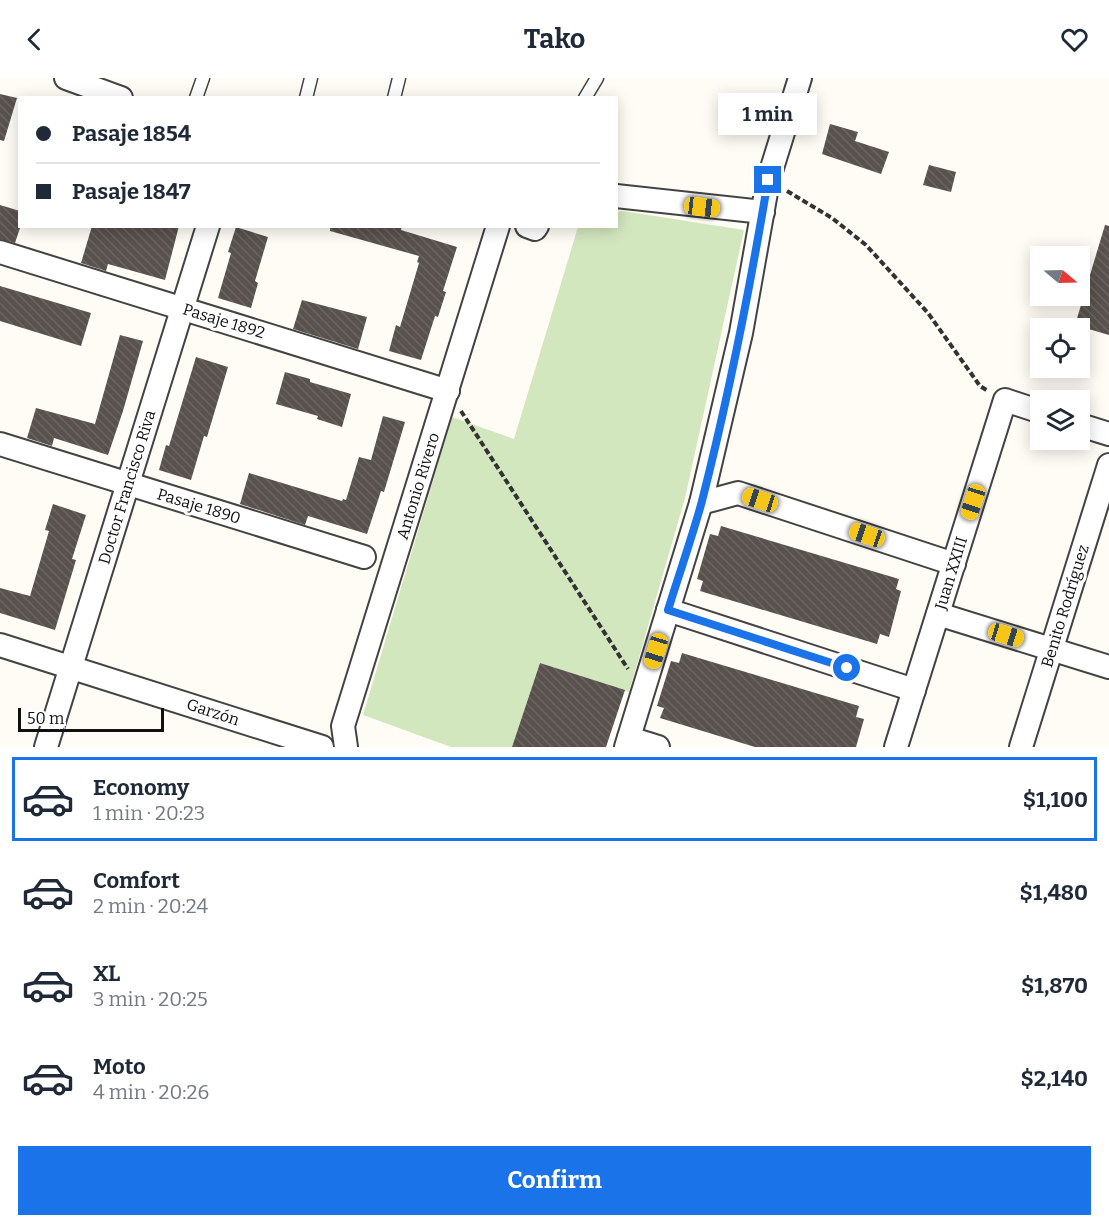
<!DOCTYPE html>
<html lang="en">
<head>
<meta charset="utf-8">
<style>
  :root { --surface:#fff; --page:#f6f6f7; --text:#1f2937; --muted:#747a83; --line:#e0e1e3; --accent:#1a73e8 }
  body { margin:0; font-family:Bitter,serif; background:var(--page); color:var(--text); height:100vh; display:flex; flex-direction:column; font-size:22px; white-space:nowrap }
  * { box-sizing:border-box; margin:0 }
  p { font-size:20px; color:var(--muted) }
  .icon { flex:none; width:33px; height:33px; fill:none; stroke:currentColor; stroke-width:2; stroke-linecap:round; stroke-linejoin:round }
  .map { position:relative; height:669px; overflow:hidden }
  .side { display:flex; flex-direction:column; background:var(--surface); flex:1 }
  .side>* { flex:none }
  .banner { position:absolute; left:18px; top:18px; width:600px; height:132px; border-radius:0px; box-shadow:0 3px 15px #0003; display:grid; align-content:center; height:132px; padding:0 18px; background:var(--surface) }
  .needle { width:39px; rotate:109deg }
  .fabs { position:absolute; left:1030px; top:168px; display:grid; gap:12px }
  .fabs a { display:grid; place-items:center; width:60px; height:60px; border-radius:0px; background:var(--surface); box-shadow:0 3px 15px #0003; font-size:30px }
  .scale { position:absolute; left:18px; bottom:15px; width:146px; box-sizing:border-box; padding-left:6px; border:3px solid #101010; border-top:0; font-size:16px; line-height:21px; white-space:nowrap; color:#101010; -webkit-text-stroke:4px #fff; paint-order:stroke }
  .end { position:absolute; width:27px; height:27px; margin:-14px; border:8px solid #1a73e8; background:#fff; box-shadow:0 0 0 3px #fff }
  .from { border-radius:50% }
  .bubble { position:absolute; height:42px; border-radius:0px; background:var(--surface); box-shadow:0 3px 15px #0003; font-size:20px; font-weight:700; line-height:42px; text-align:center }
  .car { position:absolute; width:18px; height:36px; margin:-18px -9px; border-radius:8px; box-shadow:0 0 4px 2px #0007; background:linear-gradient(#f5c518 24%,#345 0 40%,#f5c518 0 76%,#345 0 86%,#f5c518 0) }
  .banner b { display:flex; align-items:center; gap:21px; height:57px; font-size:22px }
  .banner b+b { border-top:2px solid var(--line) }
  .banner i { width:15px; height:15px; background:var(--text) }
  ul { padding:10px 0 0; list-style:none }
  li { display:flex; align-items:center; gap:18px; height:84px; margin:0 12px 9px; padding:0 6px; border:3px solid transparent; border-radius:0px }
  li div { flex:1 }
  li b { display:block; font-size:22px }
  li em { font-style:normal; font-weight:700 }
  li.on { border-color:var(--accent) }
  li>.icon { width:54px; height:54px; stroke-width:1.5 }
  .primary-button { display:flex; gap:12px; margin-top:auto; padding:12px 18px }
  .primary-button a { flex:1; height:69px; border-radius:0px; background:var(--accent); color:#fff; font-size:24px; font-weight:700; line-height:69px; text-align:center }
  header { display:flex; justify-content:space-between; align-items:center; height:78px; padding:0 18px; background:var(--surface); font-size:27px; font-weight:700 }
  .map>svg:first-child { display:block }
</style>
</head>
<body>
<header><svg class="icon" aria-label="back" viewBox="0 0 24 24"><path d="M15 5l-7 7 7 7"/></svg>Tako<svg class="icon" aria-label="heart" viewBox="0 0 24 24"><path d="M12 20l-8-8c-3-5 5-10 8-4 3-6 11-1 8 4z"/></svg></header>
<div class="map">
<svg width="1109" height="669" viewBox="0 0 1109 669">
  <defs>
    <pattern id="building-back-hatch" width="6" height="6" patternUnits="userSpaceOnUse" patternTransform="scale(1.5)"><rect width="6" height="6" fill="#58514d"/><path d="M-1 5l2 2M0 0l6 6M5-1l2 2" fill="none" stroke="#6b6562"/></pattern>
  </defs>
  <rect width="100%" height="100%" fill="#fefcf4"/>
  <!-- grass -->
  <path fill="#d3e7bf" d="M623 133 744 152 685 420 629 614 540 585 512 669H451L363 637 452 339 514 361 578 149 616 148 617 134Z"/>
  <!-- building -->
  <g fill="url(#building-back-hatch)">
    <path d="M0 16 17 20 4 63 0 62Z"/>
    <path d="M830 46 858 54 855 63 889 74 881 96 822 76Z"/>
    <path d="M929 87 956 94 951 114 923 107Z"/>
    <path d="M0 127 20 133V150L15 165 0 161Z"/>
    <path d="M1105 147 1109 148V257L1075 247Z"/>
    <path d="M92 148H179L165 202 108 186 106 193 81 185Z"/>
    <path d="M330 148H402L401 152 457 169 443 213 446 214 438 239 435 238 421 282 389 273 396 247 400 249 419 185 417 184 419 178 330 153Z"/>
    <path d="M236 149 268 159 255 203 258 205 251 230 218 220 231 175 228 174Z"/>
    <path d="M0 208 91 235 81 268 0 243Z"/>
    <path d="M302 222 367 239 358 271 293 251Z"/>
    <path d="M120 257 143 263 123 333 108 377 54 360 52 368 27 360 36 330 95 346Z"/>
    <path d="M196 279 228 289 207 359 204 358 191 402 159 392 166 367 169 368Z"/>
    <path d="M285 294 310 301V304L351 316 342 349 317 341 318 338 276 326Z"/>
    <path d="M383 338 405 344 384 414 381 413 367 456 308 438 305 447 240 426 249 395 342 423 343 421 346 422 359 379 371 382Z"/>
    <path d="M53 426 86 437 72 481 76 482 55 552 0 535V510L30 518 49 453 45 452Z"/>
    <path d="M721 448 899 501 896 511 901 513 889 559 880 556 877 566 700 513 703 503 697 501 710 456 718 458Z"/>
    <path d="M682 575 859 628 856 639 864 641 856 669H755L660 640 664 630 657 628 671 583 679 585Z"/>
    <path d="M540 585 625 612 606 669H512Z"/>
  </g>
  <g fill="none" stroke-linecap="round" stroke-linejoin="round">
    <!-- lane casing -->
    <g stroke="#434343" stroke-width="15">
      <g id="lane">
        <path d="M196 20 203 0"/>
        <path d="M306 20 311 0"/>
        <path d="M394 20 399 0"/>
        <path d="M585 20 597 0"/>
      </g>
    </g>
    <!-- street casing -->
    <g stroke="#434343" stroke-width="26">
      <g id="street">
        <path d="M66 0 121 20"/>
        <path d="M616 118 763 134"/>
        <path d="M527 148 535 151 537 148"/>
        <path d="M0 174 448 313"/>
        <path d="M1080 347 1109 356"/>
        <path d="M0 366 364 479"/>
        <path d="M701 425 738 415 954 486"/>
        <path d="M668 532 914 612"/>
        <path d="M938 536 1109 589"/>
        <path d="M0 567 322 669"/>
        <path d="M629 660 658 669"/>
        <path d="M46 669 208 148"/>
        <path d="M346 669 343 648 498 148"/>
        <path d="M626 669 701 425 741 255 768 103 800 0"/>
        <path d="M896 669 1005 322 1041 334"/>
        <path d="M1021 669 1109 387"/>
      </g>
    </g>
    <!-- path -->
    <g stroke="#323232" stroke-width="4" stroke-dasharray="6 3" stroke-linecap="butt">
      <path d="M787 113 832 140 866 167 928 235 980 308 988 313"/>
      <path d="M461 333 628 591"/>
    </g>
    <!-- lane -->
    <use href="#lane" stroke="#fff" stroke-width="12"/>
    <!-- street -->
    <use href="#street" stroke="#fff" stroke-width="22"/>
  </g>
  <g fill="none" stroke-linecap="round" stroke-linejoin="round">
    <!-- route -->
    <path stroke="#1a73e8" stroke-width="8" d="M768 102C750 210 729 317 702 423 692 460 679 496 668 532L847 590"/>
  </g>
  <g text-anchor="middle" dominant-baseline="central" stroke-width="6" stroke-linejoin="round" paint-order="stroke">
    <!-- street labels -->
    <g font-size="16" fill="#101010" stroke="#fff">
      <text transform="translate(224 243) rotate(17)">Pasaje 1892</text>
      <text transform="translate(418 408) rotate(-73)">Antonio Rivero</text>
      <text transform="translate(127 409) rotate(-73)">Doctor Francisco Riva</text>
      <text transform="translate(199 428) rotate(17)">Pasaje 1890</text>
      <text transform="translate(951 495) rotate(-73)">Juan XXIII</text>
      <text transform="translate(1065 528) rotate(-73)">Benito Rodríguez</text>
      <text transform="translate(213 634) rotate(18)">Garzón</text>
    </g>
  </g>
</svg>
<div class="fabs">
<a><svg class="needle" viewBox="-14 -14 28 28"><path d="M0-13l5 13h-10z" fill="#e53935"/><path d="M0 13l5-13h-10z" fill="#747a83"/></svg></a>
<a><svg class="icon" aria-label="locate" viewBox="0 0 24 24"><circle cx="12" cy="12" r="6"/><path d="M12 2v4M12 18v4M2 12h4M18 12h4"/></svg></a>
<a><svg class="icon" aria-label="layers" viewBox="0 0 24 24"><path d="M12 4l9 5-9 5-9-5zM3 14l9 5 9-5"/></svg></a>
</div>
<div class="scale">50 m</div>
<i class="end from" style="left:847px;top:590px"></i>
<i class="end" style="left:768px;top:102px"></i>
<div class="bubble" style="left:718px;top:15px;width:99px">1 min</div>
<i class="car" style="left:702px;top:129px;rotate:97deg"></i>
<i class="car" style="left:760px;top:422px;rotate:288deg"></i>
<i class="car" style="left:973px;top:424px;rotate:198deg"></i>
<i class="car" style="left:867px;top:457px;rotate:289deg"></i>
<i class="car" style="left:1006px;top:557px;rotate:107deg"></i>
<i class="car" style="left:656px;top:573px;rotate:197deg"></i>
<div class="banner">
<b><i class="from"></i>Pasaje 1854</b>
<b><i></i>Pasaje 1847</b>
</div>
</div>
<section class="side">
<ul>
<li class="on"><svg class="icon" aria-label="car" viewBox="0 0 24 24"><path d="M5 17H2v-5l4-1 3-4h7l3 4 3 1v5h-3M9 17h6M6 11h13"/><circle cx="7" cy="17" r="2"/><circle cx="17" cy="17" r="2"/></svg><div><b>Economy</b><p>1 min · 20:23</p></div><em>$1,100</em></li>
<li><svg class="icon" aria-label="car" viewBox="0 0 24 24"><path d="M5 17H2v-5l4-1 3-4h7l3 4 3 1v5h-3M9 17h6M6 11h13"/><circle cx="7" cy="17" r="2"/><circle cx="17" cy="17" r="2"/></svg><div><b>Comfort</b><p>2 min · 20:24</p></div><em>$1,480</em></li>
<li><svg class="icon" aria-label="car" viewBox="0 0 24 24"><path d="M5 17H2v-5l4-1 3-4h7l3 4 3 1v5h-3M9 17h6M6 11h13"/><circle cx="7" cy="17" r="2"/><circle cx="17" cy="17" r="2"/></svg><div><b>XL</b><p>3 min · 20:25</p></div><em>$1,870</em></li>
<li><svg class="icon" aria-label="car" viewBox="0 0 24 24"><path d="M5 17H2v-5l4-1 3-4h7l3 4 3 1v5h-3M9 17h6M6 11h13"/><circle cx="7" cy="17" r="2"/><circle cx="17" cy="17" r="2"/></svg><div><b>Moto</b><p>4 min · 20:26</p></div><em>$2,140</em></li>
</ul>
<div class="primary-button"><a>Confirm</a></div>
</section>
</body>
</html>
